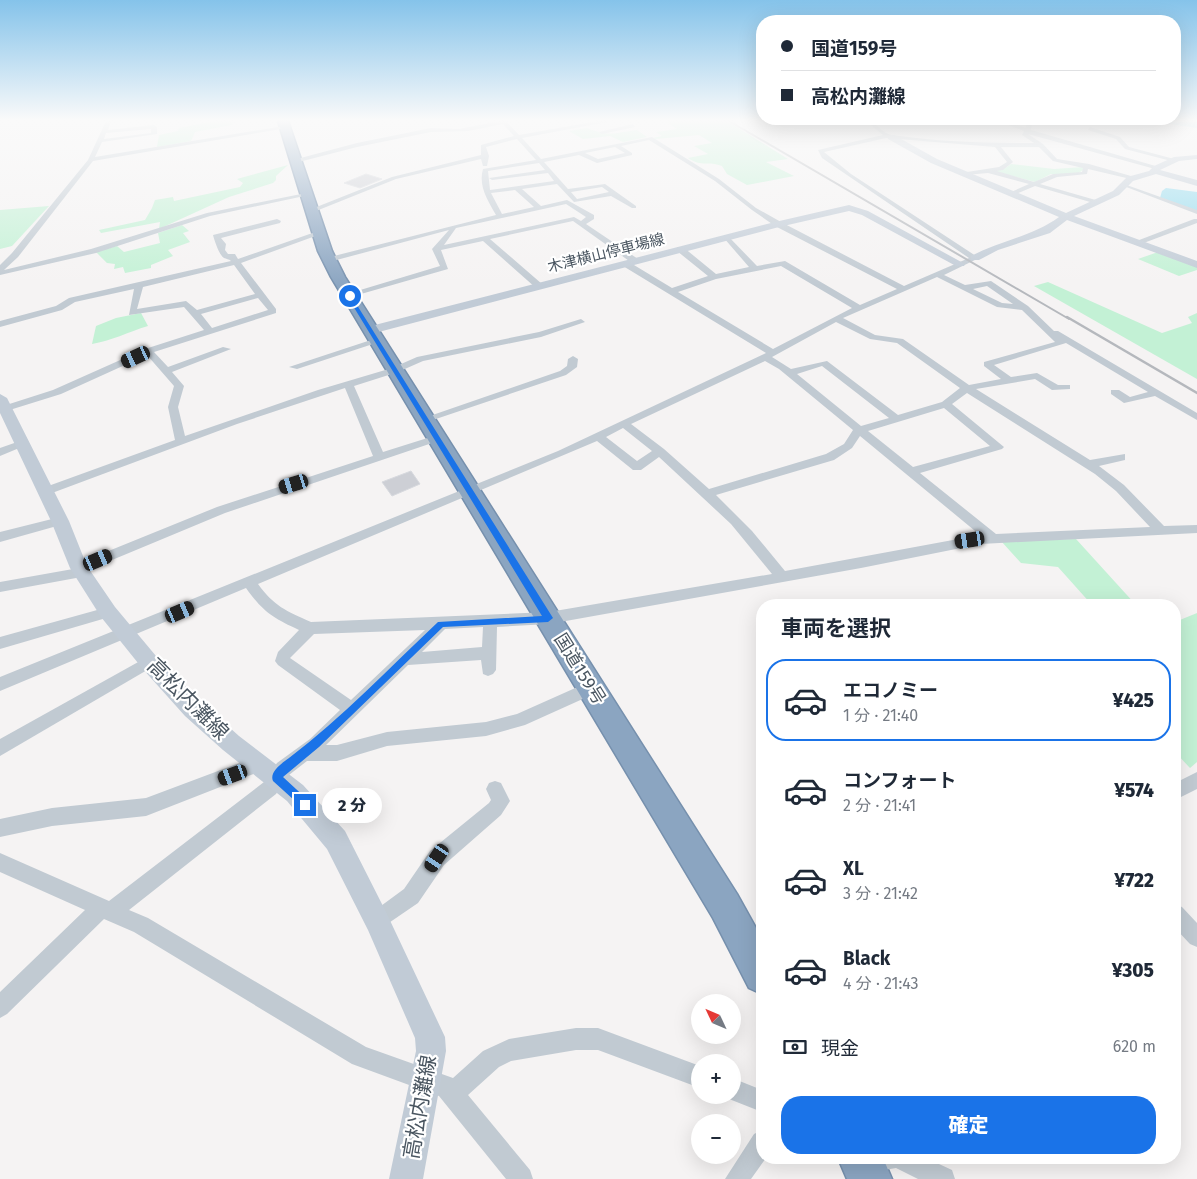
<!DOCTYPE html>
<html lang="ja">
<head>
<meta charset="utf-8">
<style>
  :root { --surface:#fff; --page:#f6f6f7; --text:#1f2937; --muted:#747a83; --line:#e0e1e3; --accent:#1a73e8 }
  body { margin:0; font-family:"Fira Sans","Noto Sans JP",sans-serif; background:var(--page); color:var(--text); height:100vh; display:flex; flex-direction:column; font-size:19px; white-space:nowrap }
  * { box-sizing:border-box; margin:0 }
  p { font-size:16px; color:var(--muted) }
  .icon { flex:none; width:28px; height:28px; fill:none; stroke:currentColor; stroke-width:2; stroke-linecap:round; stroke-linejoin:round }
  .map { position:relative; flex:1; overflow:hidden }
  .side { position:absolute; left:756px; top:599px; width:425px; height:565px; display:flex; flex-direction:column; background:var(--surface); border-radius:20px; box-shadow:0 5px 20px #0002 }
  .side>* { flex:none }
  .top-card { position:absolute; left:756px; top:15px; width:425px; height:110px; border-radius:20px; box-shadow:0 5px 20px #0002; display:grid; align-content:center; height:110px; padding:0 25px; background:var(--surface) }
  .needle { width:32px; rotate:314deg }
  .fabs { position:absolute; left:691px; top:994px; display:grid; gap:10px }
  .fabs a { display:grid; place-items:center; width:50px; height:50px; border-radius:50%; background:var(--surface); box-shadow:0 5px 20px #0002; font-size:25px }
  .end { position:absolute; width:22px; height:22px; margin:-11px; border:6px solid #1a73e8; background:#fff; box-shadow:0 0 0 2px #fff }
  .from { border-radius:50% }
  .bubble { position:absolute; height:35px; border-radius:18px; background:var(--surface); box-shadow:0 5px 20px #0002; font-size:16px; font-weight:800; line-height:35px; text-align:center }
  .car { position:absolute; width:15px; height:30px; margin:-15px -8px; border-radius:6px; box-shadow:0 0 4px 1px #0007; background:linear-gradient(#222 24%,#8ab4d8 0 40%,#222 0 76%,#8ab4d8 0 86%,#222 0) }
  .top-card b { display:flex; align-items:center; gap:18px; height:48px; font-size:19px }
  .top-card b+b { border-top:1px solid var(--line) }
  .top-card i { width:12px; height:12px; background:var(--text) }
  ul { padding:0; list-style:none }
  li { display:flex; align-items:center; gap:15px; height:82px; margin:0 10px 8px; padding:0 15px; border:2px solid transparent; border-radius:20px }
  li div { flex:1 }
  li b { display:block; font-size:19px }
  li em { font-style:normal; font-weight:800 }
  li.on { border-color:var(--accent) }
  li>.icon { width:45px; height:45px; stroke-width:1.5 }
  h2 { padding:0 25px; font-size:22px; line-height:60px }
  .pay { display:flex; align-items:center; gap:12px; height:55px; padding:0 25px; font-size:19px }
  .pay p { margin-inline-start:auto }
  .cta { display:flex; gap:10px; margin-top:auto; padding:10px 25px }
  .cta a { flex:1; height:58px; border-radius:20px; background:var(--accent); color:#fff; font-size:20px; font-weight:800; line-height:58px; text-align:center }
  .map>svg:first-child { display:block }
</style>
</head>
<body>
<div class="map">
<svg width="1197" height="1179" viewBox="0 0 1197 1179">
  <rect width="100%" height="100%" fill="#f5f3f3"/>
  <!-- green -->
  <g fill="#c3f1d5">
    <path d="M215 121H233L232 125 195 132 191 141 157 147 159 135 178 131 179 128Z"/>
    <path d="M665 121H727L788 159 766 162 794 176 747 185 727 174 722 166C706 160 704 168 688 158L708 154 694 146 712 143 699 135 656 139 653 138 662 136 656 132 677 129Z"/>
    <path d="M587 128C609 137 615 133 637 130L647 137 623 142 610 136 583 139 569 131Z"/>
    <path d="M1011 164 1054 169 1083 167V170L1076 175 1051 174 1035 182 994 171 1004 169Z"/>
    <path d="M288 165 276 176V180L273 183 229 197 159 229 160 222 101 233 99 230 145 220 152 208 155 200 173 197 174 201 240 187 243 183 237 179Z"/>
    <path d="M49 206 12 246 0 249V210Z"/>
    <path d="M182 225 189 231 183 233 190 242 168 250 173 256 151 265V268L125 273 123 267 114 269 115 264 107 263 96 252 117 246 124 252 160 243 158 233Z"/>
    <path d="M1158 252 1197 267V270L1179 276 1138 259Z"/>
    <path d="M1048 282 1162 333 1192 323 1188 317 1197 313V379L1034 286Z"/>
    <path d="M141 313 148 326C128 332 111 341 92 344L96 326 116 318Z"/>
    <path d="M1076 539 1136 605H1092L1058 567 1021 563 1001 541Z"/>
    <path d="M1197 613V762L1190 768 1175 752V622Z"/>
  </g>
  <!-- water -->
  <path fill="#90daee" d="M1166 188 1197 192V211L1160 198 1162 191Z"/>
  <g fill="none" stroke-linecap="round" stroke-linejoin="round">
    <!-- river -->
    <path fill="#90daee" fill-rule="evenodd" d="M1160 121 1197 122V128L1164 123Z"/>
  </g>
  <!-- building -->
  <g fill="#cdcfd5" stroke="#d7d9de">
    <path d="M366 174 382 179 360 188 344 183Z"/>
    <path d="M411 471 420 484 392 496 382 482Z"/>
  </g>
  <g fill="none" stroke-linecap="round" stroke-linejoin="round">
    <!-- highway casing -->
    <g stroke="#7690ad" stroke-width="3">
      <g id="highway">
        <path d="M278 121H288L332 251 345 277 737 894 762 939V994L749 988 713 918 331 277 318 251Z"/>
        <path d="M838 1158H883L892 1179H847Z"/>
      </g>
    </g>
    <!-- street -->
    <g fill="#c1cad2" fill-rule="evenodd">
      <path d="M106 121H111L108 130 154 125 157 127V134L102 142 95 157 284 126 287 128 93 161 18 257 4 270 91 249 207 213 306 193 309 195 210 216 96 253 0 275V265L12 253 88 160ZM151 129V133L104 139 106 133Z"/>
      <path d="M500 121H506L519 135 598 121H612L522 138 541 159 652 137 719 179 756 208 781 222 904 286 969 258 822 158 818 150 883 135 866 121C877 121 882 134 892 135 939 142 987 143 1034 143L1022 135 1024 131 997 121H1006L1026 128V121H1032L1031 130 1159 167V169H1155L1028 134 1043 144 1057 159 1089 164 1138 178 1135 180 1088 169 1087 174 1057 177 1040 184 1099 201 1097 204 1035 186 1011 196 1009 193 1029 184 988 173 965 175 967 172 999 167 1007 162 995 147 886 138 824 152 851 174 979 258 944 275 965 285 991 281 1028 306 1054 331H1058L1197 413V420L1155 396 1124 403 1111 394V390H1119L1130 397 1148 392 1066 343 994 365 1011 377 1037 373 1058 385H1070V389L1052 390 1035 379 976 389 1090 460 1125 454V460L1099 466 1124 485 1164 526 1197 525V533L981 544 861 568 549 624 497 627 496 670 493 674 488 676 483 674 481 660 408 665 326 745H337L387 732 486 722 517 714 591 681 596 683 599 688 596 693 525 725 486 736 387 746 337 761H307L289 775 276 794 129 910 148 918 366 1047 453 1078 483 1051 509 1039 576 1028H598L700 1066V1088L598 1050H576L511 1061 499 1067 468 1095 530 1170 533 1179H506L439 1096 352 1064 134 932 104 919 7 1014 0 1018V992L85 910 0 872V853L109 901 264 782 277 763 310 739 340 710 278 665 275 661 278 652 299 630C273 618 263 612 246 588L0 691V677L558 451 766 353 623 266V262H629L672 288 708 276 677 251V247H683L716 274 749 267 723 237 727 235 757 266 785 261 860 305 897 289 775 226 752 210 715 181 649 140 621 146 632 153V155L597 163 579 155 544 162 568 189 605 184 636 206V208H632L611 196 574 202 557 184 522 189 541 206 567 200 594 215V219L586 224 638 259V263H632L573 221 490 239 542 284V288H536L483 241 441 250 448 269 347 298V294L440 266 432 249 449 230 329 262H326V258L496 215C488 201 478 186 483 169L536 160 517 139 486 147 489 156 487 166H483L481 159 396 179 311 213 309 210 392 177 481 155V145L514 136 503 124 468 131 431 132 357 147 295 163 293 160 357 143 431 128 459 129ZM615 147 625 153 598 159 585 153ZM1001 147H1039L1053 161 1083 168 1082 172 1053 174 1034 182 997 171 1003 170 1013 162ZM539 163 545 170 489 178 492 180 548 173 554 181 490 190 488 171ZM602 187 609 192 577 199 571 192ZM515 190 534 207 502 214 491 193ZM566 204 586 217 581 221 574 217 444 245 456 228ZM781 266 852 308 773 349 678 292 716 279ZM937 277 997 307 1022 310 1055 342 984 362V366L1001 379 969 385 903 339 875 335 843 318ZM987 286 1013 304 1002 303 973 289ZM836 322 870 339 897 343 960 388 942 402 898 415 827 361 791 369 772 357ZM765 361 779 369 853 430 844 444 826 454 709 489 664 449 631 424ZM822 366 889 418 861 426 797 374ZM967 393 1095 474 1116 491 1150 527 996 534 920 473 1002 449 1004 447 952 404ZM944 408 990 446 913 467 868 431ZM623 428 652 451 637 461 606 437ZM860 436 980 535 785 571 752 531 716 495 834 460 852 448ZM597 441 633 470H641L659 457 731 524 772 574 549 612 311 622C286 611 274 606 258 584ZM483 627 482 647 422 652 445 629ZM425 630 351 700 290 658 314 634Z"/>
      <path d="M633 124 635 127 602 134 599 132Z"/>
      <path d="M1090 127 1120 137 1129 147 1178 160 1175 162 1125 149 1116 139 1088 130Z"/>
      <path d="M1121 183 1197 210V214L1121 185Z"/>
      <path d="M277 219 281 221 280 223 221 238 226 244 225 250 228 254H235L238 259 321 230V234L241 263 276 309V313L154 352 168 367 223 347 231 349 172 372 184 386 178 407 185 436 318 390 392 368 417 357 539 332 581 319 585 322 541 337 423 361 398 372 354 386 383 452 437 435 441 436V440L225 513 88 570 87 576 0 592V582L73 569 74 565 217 507 373 456 345 388 237 424 44 496 38 492 40 489 175 440 168 407 174 386 147 355 61 394 0 413V407L53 390 145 349 204 330 184 307 129 315 134 289 75 302 62 310 0 327V321L56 306 69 298 231 261C229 259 226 259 224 258 219 255 214 239 213 235ZM234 265 255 294 197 310 186 301 137 309 143 287ZM258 298 268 310 212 328 201 314Z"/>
      <path d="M1194 219H1197V223L1141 244 1134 242Z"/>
      <path d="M374 339 382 341 297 369 289 367Z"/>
      <path d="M573 356 578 359 577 367 566 375 430 421H422L421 419 560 371 567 366 568 359Z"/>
      <path d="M20 441 26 444 24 446 0 456V448Z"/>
      <path d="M60 517 64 518 66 521 64 524 0 542V532Z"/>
      <path d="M108 607 113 608 115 612 113 616 0 649V637Z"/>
      <path d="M149 656 154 658 157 662 154 666 0 756V739Z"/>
      <path d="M258 756 264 758 266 764 264 770 146 816 52 826 0 837V819L52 808 146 798Z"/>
      <path d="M1197 772V789L1175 800V783Z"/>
      <path d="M495 781 501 783 510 801 501 815 444 865 418 903 377 931 370 928 367 921 370 914 404 889 430 851 489 803 491 800 486 789 489 783Z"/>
      <path d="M1175 904 1182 907 1197 923V947L1190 944 1175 928Z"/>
      <path d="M732 1078 762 1090V1112L724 1097 723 1095H732Z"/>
      <path d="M762 1130V1158H766L751 1179H725L754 1134Z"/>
      <path d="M856 1158H926L952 1170 955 1179H918L896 1168 867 1173 859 1169 855 1161Z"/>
    </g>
    <!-- secondary -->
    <g fill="#c1cbd6" fill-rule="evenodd">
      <path d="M501 121H509L504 124Z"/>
      <path d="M888 135H894L937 159 1066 213 1113 191 1127 177 1149 171 1154 166 1174 157 1197 155V159L1179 161 1160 170 1197 180V186L1156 174 1133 181 1119 195 1074 216 1197 261V268L1067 220 1050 233 998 250 979 260H971V256C1000 241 1033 236 1059 217L931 163 888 139Z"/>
      <path d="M849 205 868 211 965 264 964 266H956L862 215 849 211 779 227 371 334 365 330 367 327 775 222Z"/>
      <path d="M0 394 7 398 69 521 87 566 115 607 156 656 201 702 239 736 303 785 345 831 386 912 445 1037 446 1051 423 1179H389L416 1051 415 1038 368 930 327 849 287 801 223 750 185 716 142 668 101 617 70 568 51 521 0 413Z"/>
    </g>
    <!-- highway -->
    <use href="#highway" fill="#8ba5c1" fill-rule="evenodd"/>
    <!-- rail-far1 -->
    <path stroke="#b5b8bd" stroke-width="2" d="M729 121 1069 319"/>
    <!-- rail -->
    <path stroke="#b5b8bd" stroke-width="2.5" d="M1067 317 1197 393"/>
  </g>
  <!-- sky -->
  <linearGradient id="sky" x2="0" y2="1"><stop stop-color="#85c3ea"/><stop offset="0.42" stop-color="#fafafa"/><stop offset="1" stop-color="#fafafa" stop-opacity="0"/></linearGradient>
  <rect width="1197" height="286" fill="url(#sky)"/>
  <!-- route -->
  <path fill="#1a73e8" d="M350 294 553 618 548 622 443 627 319 747 283 777 309 801V808L305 810 273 781C269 772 282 763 289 758 342 718 389 668 438 622L542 616 347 296Z"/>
  <g text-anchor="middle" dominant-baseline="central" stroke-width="4.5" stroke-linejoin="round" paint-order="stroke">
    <!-- far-street labels -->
    <g font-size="15" fill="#4a5661" stroke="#fff">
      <text transform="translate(606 253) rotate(-14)">木津横山停車場線</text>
    </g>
    <!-- street labels -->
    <g font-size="18" fill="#4a5661" stroke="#fff">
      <text transform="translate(580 669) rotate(58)">国道159号</text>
    </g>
    <!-- near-street labels -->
    <g font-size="21" fill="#4a5661" stroke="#fff">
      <text transform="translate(188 699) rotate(45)">高松内灘線</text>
      <text transform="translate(420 1107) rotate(-80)">高松内灘線</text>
    </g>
  </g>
</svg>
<div class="fabs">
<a><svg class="needle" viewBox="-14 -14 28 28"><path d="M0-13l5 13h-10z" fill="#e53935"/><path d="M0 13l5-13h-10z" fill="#747a83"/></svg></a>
<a>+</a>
<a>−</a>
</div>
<i class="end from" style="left:350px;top:296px"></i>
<i class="end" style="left:305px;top:805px"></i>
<div class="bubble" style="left:322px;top:788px;width:60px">2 分</div>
<i class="car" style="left:136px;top:357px;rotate:245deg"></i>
<i class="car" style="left:294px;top:484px;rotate:253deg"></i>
<i class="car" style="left:970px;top:540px;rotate:261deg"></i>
<i class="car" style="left:98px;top:560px;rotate:67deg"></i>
<i class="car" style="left:180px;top:612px;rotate:67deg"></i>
<i class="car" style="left:233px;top:775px;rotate:250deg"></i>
<i class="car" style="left:437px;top:858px;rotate:214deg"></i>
<div class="top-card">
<b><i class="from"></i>国道159号</b>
<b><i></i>高松内灘線</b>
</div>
<section class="side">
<h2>車両を選択</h2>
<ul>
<li class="on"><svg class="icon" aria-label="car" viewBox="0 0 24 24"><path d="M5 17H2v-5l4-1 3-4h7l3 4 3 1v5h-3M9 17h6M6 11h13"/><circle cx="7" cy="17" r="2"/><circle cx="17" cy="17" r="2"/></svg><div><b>エコノミー</b><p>1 分 · 21:40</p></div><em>¥425</em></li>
<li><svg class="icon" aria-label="car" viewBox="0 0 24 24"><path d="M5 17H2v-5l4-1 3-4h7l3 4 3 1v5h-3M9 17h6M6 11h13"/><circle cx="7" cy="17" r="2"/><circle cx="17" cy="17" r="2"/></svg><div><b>コンフォート</b><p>2 分 · 21:41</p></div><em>¥574</em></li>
<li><svg class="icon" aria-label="car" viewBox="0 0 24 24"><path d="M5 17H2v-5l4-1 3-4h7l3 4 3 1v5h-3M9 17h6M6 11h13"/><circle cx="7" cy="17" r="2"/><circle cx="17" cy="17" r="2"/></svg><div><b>XL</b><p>3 分 · 21:42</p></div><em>¥722</em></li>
<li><svg class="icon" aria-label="car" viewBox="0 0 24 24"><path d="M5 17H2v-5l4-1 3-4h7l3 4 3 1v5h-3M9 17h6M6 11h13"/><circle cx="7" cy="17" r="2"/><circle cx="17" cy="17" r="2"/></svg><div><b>Black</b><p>4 分 · 21:43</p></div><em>¥305</em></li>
</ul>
<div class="pay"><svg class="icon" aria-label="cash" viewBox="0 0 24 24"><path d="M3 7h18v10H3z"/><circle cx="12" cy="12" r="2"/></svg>現金<p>620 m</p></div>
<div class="cta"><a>確定</a></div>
</section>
</div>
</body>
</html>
